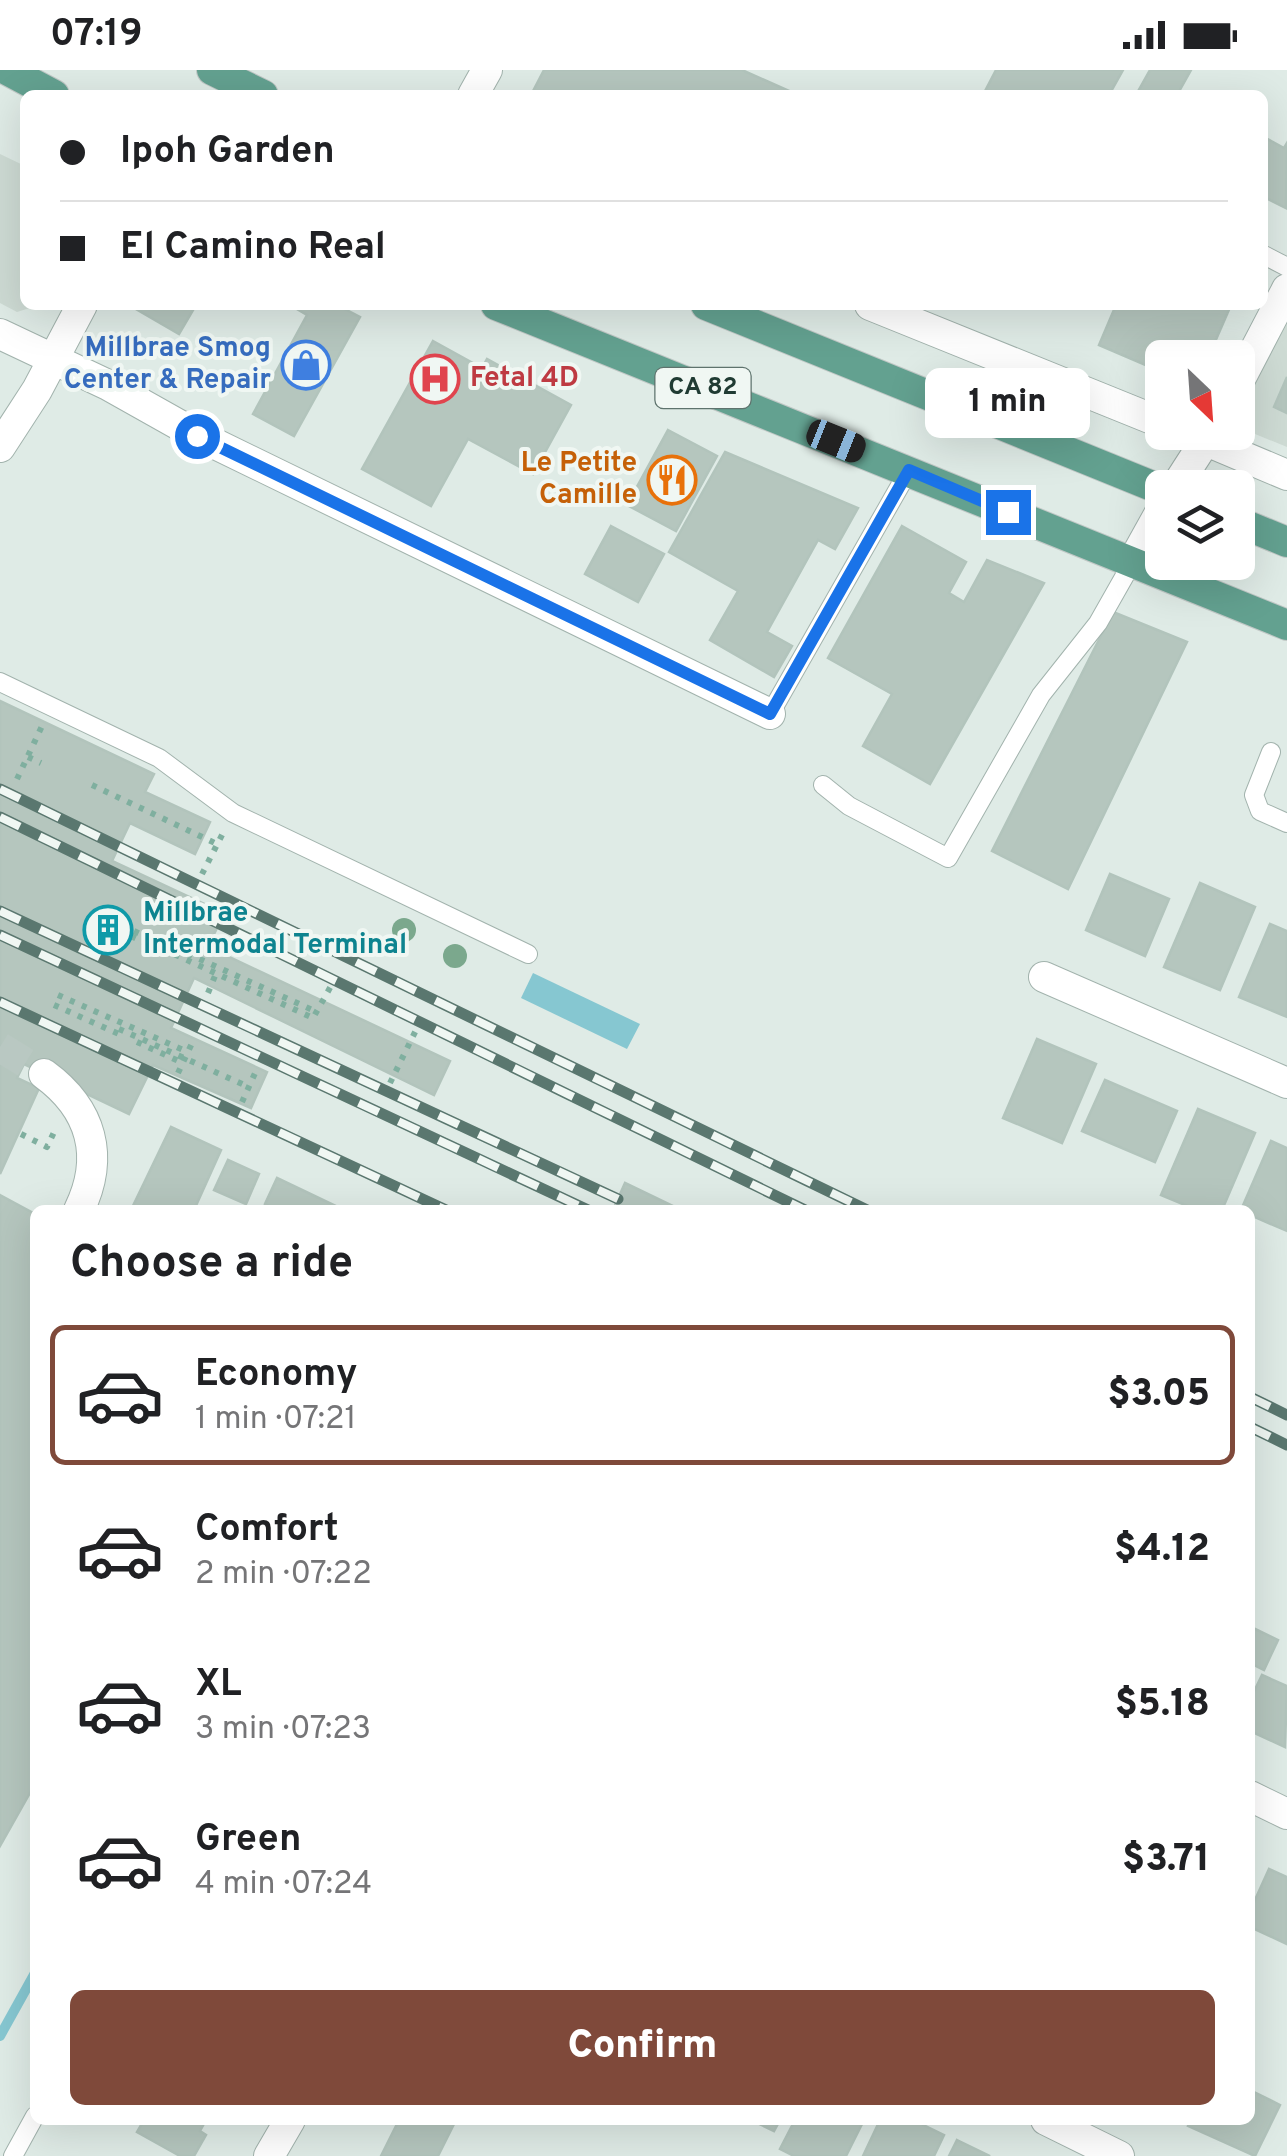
<!DOCTYPE html>
<html lang="en">
<head>
<meta charset="utf-8">
<style>
  :root { --surface:#fff; --page:#f6f6f6; --text:#202124; --muted:#757577; --line:#e0e0e0; --accent:#7f493a }
  body { margin:0; font-family:Overpass,sans-serif; background:var(--page); color:var(--text); height:100vh; display:flex; flex-direction:column; font-size:38px; white-space:nowrap }
  * { box-sizing:border-box; margin:0 }
  p { font-size:32px; color:var(--muted) }
  .icon { flex:none; width:55px; height:55px; fill:none; stroke:currentColor; stroke-width:2; stroke-linecap:round; stroke-linejoin:round }
  .map { position:relative; flex:1; overflow:hidden }
  .side { position:absolute; left:30px; top:1135px; width:1225px; height:920px; display:flex; flex-direction:column; background:var(--surface); border-radius:15px; box-shadow:0 10px 40px #0002 }
  .side>* { flex:none }
  .hud { position:absolute; left:20px; top:20px; width:1248px; height:220px; border-radius:15px; box-shadow:0 10px 40px #0002; display:grid; align-content:center; height:220px; padding:0 40px; background:var(--surface) }
  .needle { width:65px; rotate:155deg }
  .controls { position:absolute; left:1145px; top:270px; display:grid; gap:20px }
  .controls a { display:grid; place-items:center; width:110px; height:110px; border-radius:15px; background:var(--surface); box-shadow:0 10px 40px #0002; font-size:50px }
  .end { position:absolute; width:45px; height:45px; margin:-22px; border:12px solid #1a73e8; background:#fff; box-shadow:0 0 0 5px #fff }
  .from { border-radius:50% }
  .bubble { position:absolute; height:70px; border-radius:15px; background:var(--surface); box-shadow:0 10px 40px #0002; font-size:32px; font-weight:800; line-height:70px; text-align:center }
  .car { position:absolute; width:30px; height:60px; margin:-30px -15px; border-radius:12px; box-shadow:0 0 8px 2px #0007; background:linear-gradient(#222 24%,#8ab4d8 0 40%,#222 0 76%,#8ab4d8 0 86%,#222 0) }
  .hud b { display:flex; align-items:center; gap:35px; height:95px; font-size:38px }
  .hud b+b { border-top:2px solid var(--line) }
  .hud i { width:25px; height:25px; background:var(--text) }
  ul { padding:0; list-style:none }
  li { display:flex; align-items:center; gap:30px; height:140px; margin:0 20px 15px; padding:0 20px; border:5px solid transparent; border-radius:15px }
  li div { flex:1 }
  li b { display:block; font-size:38px }
  li em { font-style:normal; font-weight:800 }
  li.on { border-color:var(--accent) }
  li>.icon { width:90px; height:90px; stroke-width:1.5 }
  h2 { padding:0 40px; font-size:45px; line-height:120px }
  .cta { display:flex; gap:20px; margin-top:auto; padding:20px 40px }
  .cta a { flex:1; height:115px; border-radius:15px; background:var(--accent); color:#fff; font-size:40px; font-weight:800; line-height:115px; text-align:center }
  .status { display:flex; justify-content:space-between; align-items:center; height:70px; padding:0 50px; background:var(--surface); direction:ltr }
  .status svg { height:28px; fill:currentColor }
  .map>svg:first-child { display:block }
</style>
</head>
<body>
<div class="status"><b>07:19</b><svg viewBox="0 0 49 12"><path d="M0 12V9h3v3zM5 12V6h3v6zM10 12V3h3v9zM15 12V0h3v12zM26 1h20v11H26zM47 4h2v5h-2z"/></svg></div>
<div class="map">
<svg width="1287" height="2086" viewBox="0 0 1287 2086">
  <rect width="100%" height="100%" fill="#dfebe6"/>
  <!-- built -->
  <g fill="#cedbd4">
    <path d="M0 84 25 96V235H39L17 242 0 233Z"/>
    <path d="M1287 235V377L1238 357V323Z"/>
  </g>
  <!-- water -->
  <path fill="#86c7d1" d="M533 903 640 954 627 979 521 928Z"/>
  <g fill="none" stroke-linecap="round" stroke-linejoin="round">
    <!-- stream -->
    <path stroke="#86c7d1" stroke-width="10" d="M0 1966 35 1903"/>
  </g>
  <!-- building -->
  <g fill="#b5c6be" stroke="#b2c4bc" stroke-width="2.5">
    <path d="M544 0H742L798 25H531Z"/>
    <path d="M996 0H1123L1109 25H983Z"/>
    <path d="M1150 0H1191L1177 25H1136Z"/>
    <path d="M1262 66 1284 78 1287 73 1286 138 1262 126Z"/>
    <path d="M129 235H196L179 264Z"/>
    <path d="M290 235H337L360 247 294 366 253 344 307 245Z"/>
    <path d="M1116 235H1231L1208 288H1162V302L1099 275Z"/>
    <path d="M433 271 482 298 487 289 571 335 533 404 468 369 431 436 362 399Z"/>
    <path d="M1287 307V343L1274 337Z"/>
    <path d="M668 360 717 386 676 461 627 435Z"/>
    <path d="M725 382 858 438 835 479 818 470 767 562 792 576 774 607 710 570 738 521 669 482Z"/>
    <path d="M611 456 664 484 638 532 585 504Z"/>
    <path d="M902 456 966 492 949 523 964 532 987 490 1044 513 930 714 863 676 892 624 828 588Z"/>
    <path d="M1113 542 1187 572 1068 819 992 781Z"/>
    <path d="M0 631 154 704 145 722 210 752 195 784 130 753 112 791 224 843 208 877 450 991 434 1025 194 908 171 958 267 1002 251 1038 153 995 129 1044 24 994 17 1008 39 1018 0 1104Z"/>
    <path d="M1110 804 1169 829 1145 886 1086 860Z"/>
    <path d="M1200 813 1255 837 1220 920 1164 897Z"/>
    <path d="M1270 854 1287 861V947L1239 927Z"/>
    <path d="M1037 969 1096 994 1062 1073 1003 1048Z"/>
    <path d="M1105 1010 1177 1041 1155 1092 1082 1061Z"/>
    <path d="M1198 1039 1255 1063 1222 1140H1197L1161 1125Z"/>
    <path d="M171 1057 221 1080 194 1140H131Z"/>
    <path d="M1271 1071 1287 1078V1161L1250 1145V1140H1241Z"/>
    <path d="M228 1090 259 1104 246 1134 214 1120Z"/>
    <path d="M277 1108 344 1140H277L265 1134Z"/>
    <path d="M625 1113 681 1140H613Z"/>
    <path d="M0 1125 35 1144V1714L0 1776Z"/>
    <path d="M1251 1557 1278 1570 1264 1600 1250 1593Z"/>
    <path d="M1262 1605 1287 1616 1285 1677 1250 1661V1630Z"/>
    <path d="M1269 1799 1287 1807V1874L1250 1857V1841Z"/>
    <path d="M1250 2020 1280 2035 1255 2086 1188 2056 1191 2050H1250Z"/>
    <path d="M144 2050H206L200 2061 206 2065 194 2086H180L137 2062Z"/>
    <path d="M399 2050H456L438 2086H381Z"/>
    <path d="M751 2050H780L774 2061Z"/>
    <path d="M795 2050H864L846 2086H794L780 2079Z"/>
    <path d="M880 2050H913L944 2065 934 2086H863Z"/>
    <path d="M957 2070 990 2086H949Z"/>
  </g>
  <g fill="none" stroke-linecap="round" stroke-linejoin="round">
    <!-- minor-tunnel -->
    <path stroke="#b9c8c2" stroke-width="30" stroke-dasharray="30 15" stroke-linecap="butt" d="M0 977 44 1004"/>
    <!-- service casing -->
    <g stroke="#a2b3ad" stroke-width="20">
      <g id="service">
        <path d="M1262 184 1287 197"/>
        <path d="M0 612 159 688 233 743 528 884"/>
        <path d="M770 644 909 400"/>
        <path d="M1271 682 1254 725 1260 741 1287 753"/>
        <path d="M823 715 849 736 948 788 1041 625 1098 553 1132 493"/>
        <path d="M13 2086 35 2046"/>
      </g>
    </g>
    <!-- minor casing -->
    <g stroke="#a2b3ad" stroke-width="32">
      <g id="minor">
        <path d="M473 25 487 0"/>
        <path d="M870 235 1162 353"/>
        <path d="M0 264 108 315 197 365 770 644"/>
        <path d="M1238 313 1287 219"/>
        <path d="M1185 362 1287 405"/>
        <path d="M1175 418 1211 362"/>
        <path d="M1132 493 1162 439"/>
        <path d="M1044 907 1287 1013"/>
        <path d="M44 1004C92 1039 105 1087 79 1140"/>
        <path d="M1250 1726 1287 1744"/>
        <path d="M1046 2050 1119 2086"/>
        <path d="M269 2086 290 2050"/>
      </g>
    </g>
    <!-- tertiary casing -->
    <g stroke="#a2b3ad" stroke-width="32">
      <path id="tertiary" d="M0 377 37 320 82 235"/>
    </g>
    <!-- primary casing -->
    <g stroke="#c1c8c6" stroke-width="32">
      <g id="primary">
        <path d="M7 0 54 25"/>
        <path d="M212 0 263 25"/>
        <path d="M496 235 1287 555"/>
        <path d="M706 235 1162 420"/>
        <path d="M1238 452 1287 472"/>
      </g>
    </g>
    <!-- path -->
    <g stroke="#7faf9f" stroke-width="6" stroke-dasharray="5 8" stroke-linecap="butt">
      <path d="M28 687 41 693"/>
      <path d="M17 709 42 656"/>
      <path d="M92 715 217 774"/>
      <path d="M202 804 224 761"/>
      <path d="M99 844 165 876"/>
      <path d="M96 849 162 881"/>
      <path d="M164 873 317 942"/>
      <path d="M163 879 313 948 331 916"/>
      <path d="M208 923 217 901"/>
      <path d="M58 925 188 982"/>
      <path d="M54 935 121 965"/>
      <path d="M119 959 249 1017"/>
      <path d="M137 972 183 993"/>
      <path d="M178 1003 193 971"/>
      <path d="M390 1013 417 958"/>
      <path d="M242 1032 256 1001"/>
      <path d="M21 1064 47 1077 56 1058"/>
    </g>
    <!-- service -->
    <use href="#service" stroke="#fff" stroke-width="18"/>
    <!-- minor -->
    <use href="#minor" stroke="#fff" stroke-width="30"/>
    <!-- tertiary -->
    <use href="#tertiary" stroke="#fff" stroke-width="30"/>
    <!-- primary -->
    <use href="#primary" stroke="#63a190" stroke-width="30"/>
    <!-- rail casing -->
    <g stroke="#5a776f" stroke-width="11">
      <g id="rail">
        <path d="M0 719 867 1140"/>
        <path d="M0 747 805 1140"/>
        <path d="M0 841 618 1129"/>
        <path d="M0 865 588 1140"/>
        <path d="M0 932 446 1140"/>
        <path d="M1250 1327 1287 1345"/>
        <path d="M1250 1357 1287 1375"/>
      </g>
    </g>
    <!-- rail -->
    <use href="#rail" stroke="#f0f7f3" stroke-width="8" stroke-dasharray="22" stroke-linecap="butt"/>
  </g>
  <!-- trees -->
  <g fill="#7ba88d">
    <circle cx="404" cy="860" r="12"/>
    <circle cx="455" cy="886" r="12"/>
  </g>
  <g fill="none" stroke-linecap="round" stroke-linejoin="round">
    <!-- route -->
    <path stroke="#1a73e8" stroke-width="12" d="M197 366 770 644 909 400 1008 442"/>
  </g>
  <!-- icons -->
  <defs>
    <g id="shop-ring" transform="scale(2.5)"><circle r="9.5" fill="#f0f7f3" stroke="#3f7fe0" stroke-width="1.5"/><path d="M-5-2.5h2.3a2.7 3.5 0 0 1 5.4 0H5L5.5 6h-11ZM-1.5-2.5h3a1.5 2.3 0 0 0-3 0Z" fill="#3f7fe0"/></g>
    <g id="hospital-ring" transform="scale(2.5)"><circle r="9.5" fill="#f0f7f3" stroke="#e0444e" stroke-width="1.5"/><path d="M-5-5h3v3.5h4V-5h3V5h-3V1.5h-4V5h-3Z" fill="#e0444e"/></g>
    <g id="restaurant-ring" transform="scale(2.5)"><circle r="9.5" fill="#f0f7f3" stroke="#e8710a" stroke-width="1.5"/><path d="M-5-6h1v4h1v-4h1v4h1v-4h1v5L-1.5 .5V6h-2V.5L-5-1ZM5-6V6H3V1.5H1.5Q1.5-4 5-6Z" fill="#e8710a"/></g>
    <g id="building-ring" transform="scale(2.5)"><circle r="9.5" fill="#f0f7f3" stroke="#0f9aa8" stroke-width="1.5"/><path d="M-4-6H4V6H1V3H-1V6H-4ZM-2.5-4.3h1.7v1.8h-1.7ZM.8-4.3h1.7v1.8H.8ZM-2.5-1h1.7V.8h-1.7ZM.8-1h1.7V.8H.8Z" fill="#0f9aa8"/></g>
  </defs>
  <g fill-rule="evenodd">
    <use href="#shop-ring" x="306" y="295"/>
    <use href="#hospital-ring" x="435" y="309"/>
    <use href="#restaurant-ring" x="672" y="410"/>
    <use href="#building-ring" x="108" y="860"/>
  </g>
  <g text-anchor="middle" dominant-baseline="central" stroke-width="8" stroke-linejoin="round" paint-order="stroke">
    <!-- shield labels -->
    <rect fill="#f0f7f3" stroke="#5e736d" stroke-width="2.5" x="655.5" y="298" width="95" height="40" rx="8"/>
    <g font-size="25" font-weight="bold" fill="#203b33">
      <text x="703" y="318">CA 82</text>
    </g>
    <!-- shop labels -->
    <g font-size="28" font-weight="bold" fill="#366cbe" stroke="#f0f7f3" text-anchor="end">
      <text x="271" y="279">Millbrae Smog<tspan x="271" dy="32">Center &amp; Repair</tspan></text>
    </g>
    <!-- health labels -->
    <g font-size="28" font-weight="bold" fill="#be3a42" stroke="#f0f7f3" text-anchor="start">
      <text x="470" y="309">Fetal 4D</text>
    </g>
    <!-- food labels -->
    <g font-size="28" font-weight="bold" fill="#c56008" stroke="#f0f7f3" text-anchor="end">
      <text x="637" y="394">Le Petite<tspan x="637" dy="32">Camille</tspan></text>
    </g>
    <!-- culture labels -->
    <g font-size="28" font-weight="bold" fill="#0d838f" stroke="#f0f7f3" text-anchor="start">
      <text x="143" y="844">Millbrae<tspan x="143" dy="32">Intermodal Terminal</tspan></text>
    </g>
  </g>
</svg>
<div class="controls">
<a><svg class="needle" viewBox="-14 -14 28 28"><path d="M0-13l5 13h-10z" fill="#e53935"/><path d="M0 13l5-13h-10z" fill="#757577"/></svg></a>
<a><svg class="icon" aria-label="layers" viewBox="0 0 24 24"><path d="M12 4l9 5-9 5-9-5zM3 14l9 5 9-5"/></svg></a>
</div>
<i class="end from" style="left:197px;top:366px"></i>
<i class="end" style="left:1008px;top:442px"></i>
<div class="bubble" style="left:925px;top:298px;width:165px">1 min</div>
<i class="car" style="left:836px;top:371px;rotate:112deg"></i>
<div class="hud">
<b><i class="from"></i>Ipoh Garden</b>
<b><i></i>El Camino Real</b>
</div>
<section class="side">
<h2>Choose a ride</h2>
<ul>
<li class="on"><svg class="icon" aria-label="car" viewBox="0 0 24 24"><path d="M5 17H2v-5l4-1 3-4h7l3 4 3 1v5h-3M9 17h6M6 11h13"/><circle cx="7" cy="17" r="2"/><circle cx="17" cy="17" r="2"/></svg><div><b>Economy</b><p>1 min · 07:21</p></div><em>$3.05</em></li>
<li><svg class="icon" aria-label="car" viewBox="0 0 24 24"><path d="M5 17H2v-5l4-1 3-4h7l3 4 3 1v5h-3M9 17h6M6 11h13"/><circle cx="7" cy="17" r="2"/><circle cx="17" cy="17" r="2"/></svg><div><b>Comfort</b><p>2 min · 07:22</p></div><em>$4.12</em></li>
<li><svg class="icon" aria-label="car" viewBox="0 0 24 24"><path d="M5 17H2v-5l4-1 3-4h7l3 4 3 1v5h-3M9 17h6M6 11h13"/><circle cx="7" cy="17" r="2"/><circle cx="17" cy="17" r="2"/></svg><div><b>XL</b><p>3 min · 07:23</p></div><em>$5.18</em></li>
<li><svg class="icon" aria-label="car" viewBox="0 0 24 24"><path d="M5 17H2v-5l4-1 3-4h7l3 4 3 1v5h-3M9 17h6M6 11h13"/><circle cx="7" cy="17" r="2"/><circle cx="17" cy="17" r="2"/></svg><div><b>Green</b><p>4 min · 07:24</p></div><em>$3.71</em></li>
</ul>
<div class="cta"><a>Confirm</a></div>
</section>
</div>
</body>
</html>
